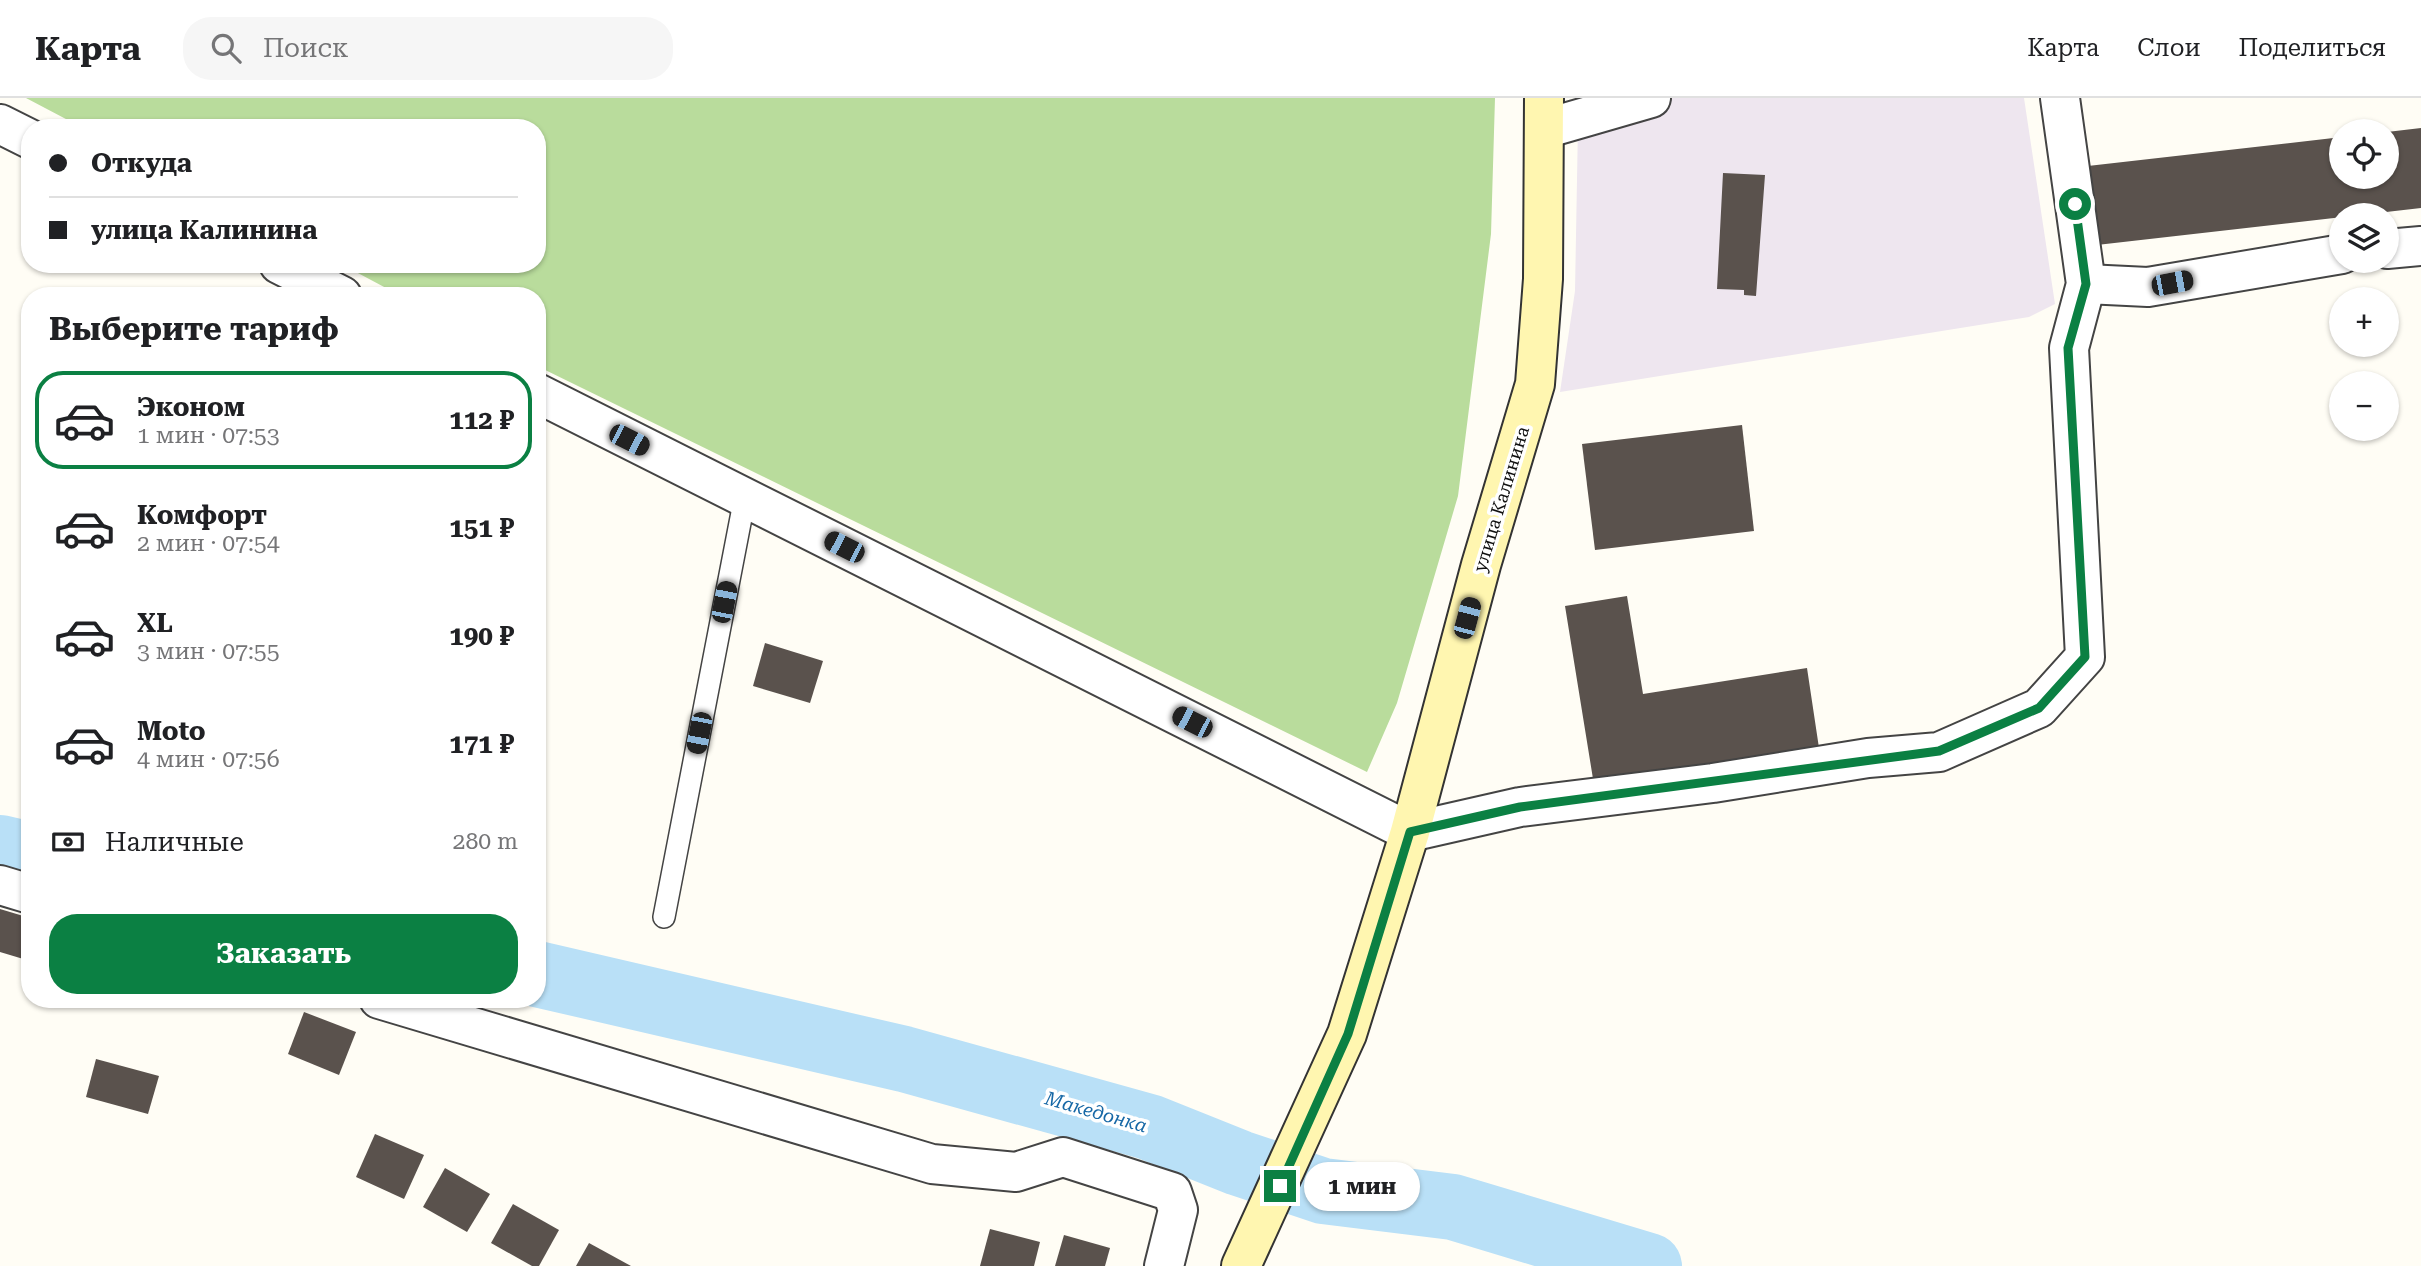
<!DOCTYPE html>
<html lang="ru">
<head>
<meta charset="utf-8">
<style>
  :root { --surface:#fff; --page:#f6f6f6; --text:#202124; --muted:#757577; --line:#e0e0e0; --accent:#0b8043 }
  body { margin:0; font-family:"Roboto Serif",serif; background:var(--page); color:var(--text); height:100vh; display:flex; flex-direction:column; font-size:26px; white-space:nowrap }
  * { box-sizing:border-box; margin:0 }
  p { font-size:23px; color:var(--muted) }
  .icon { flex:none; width:38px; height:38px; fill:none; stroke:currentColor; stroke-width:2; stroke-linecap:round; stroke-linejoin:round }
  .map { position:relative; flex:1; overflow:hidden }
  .panel { position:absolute; left:21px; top:189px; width:525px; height:721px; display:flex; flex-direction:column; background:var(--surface); border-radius:28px; box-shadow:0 2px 5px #0004 }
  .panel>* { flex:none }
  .hud { position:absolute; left:21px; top:21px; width:525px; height:154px; border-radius:28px; box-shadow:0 2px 5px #0004; display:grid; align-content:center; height:154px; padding:0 28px; background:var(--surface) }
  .controls { position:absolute; left:2329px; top:21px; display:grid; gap:14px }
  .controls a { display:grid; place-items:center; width:70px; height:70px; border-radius:50%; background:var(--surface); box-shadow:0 2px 5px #0004; font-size:35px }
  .end { position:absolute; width:32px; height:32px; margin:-16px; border:9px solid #0b8043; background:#fff; box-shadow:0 0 0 4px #fff }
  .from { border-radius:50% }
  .bubble { position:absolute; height:49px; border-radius:24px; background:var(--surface); box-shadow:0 2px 5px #0004; font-size:23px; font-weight:700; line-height:49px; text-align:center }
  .car { position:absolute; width:21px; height:42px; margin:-21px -10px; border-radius:9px; box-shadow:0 0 5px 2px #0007; background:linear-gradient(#222 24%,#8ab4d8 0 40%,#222 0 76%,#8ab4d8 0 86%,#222 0) }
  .hud b { display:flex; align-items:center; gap:24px; height:66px; font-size:26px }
  .hud b+b { border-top:2px solid var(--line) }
  .hud i { width:18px; height:18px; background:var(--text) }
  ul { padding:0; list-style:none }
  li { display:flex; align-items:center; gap:21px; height:98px; margin:0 14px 10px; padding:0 14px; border:4px solid transparent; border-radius:28px }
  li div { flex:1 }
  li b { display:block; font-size:26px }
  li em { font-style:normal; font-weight:700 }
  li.current { border-color:var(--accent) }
  li>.icon { width:63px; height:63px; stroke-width:1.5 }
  h2 { padding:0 28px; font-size:32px; line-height:84px }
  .pay { display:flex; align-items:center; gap:18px; height:77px; padding:0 28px; font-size:26px }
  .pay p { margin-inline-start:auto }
  .action { display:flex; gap:14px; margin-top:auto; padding:14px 28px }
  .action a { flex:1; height:80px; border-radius:28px; background:var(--accent); color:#fff; font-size:28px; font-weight:700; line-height:80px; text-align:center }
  header { display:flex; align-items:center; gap:42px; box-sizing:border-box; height:98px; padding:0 35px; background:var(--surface); border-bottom:2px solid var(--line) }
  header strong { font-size:33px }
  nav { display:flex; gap:38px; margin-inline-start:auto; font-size:24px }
  .search { width:490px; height:63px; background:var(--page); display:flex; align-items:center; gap:18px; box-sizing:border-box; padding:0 24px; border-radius:28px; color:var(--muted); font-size:26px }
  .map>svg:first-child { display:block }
</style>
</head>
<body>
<header>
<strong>Карта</strong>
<div class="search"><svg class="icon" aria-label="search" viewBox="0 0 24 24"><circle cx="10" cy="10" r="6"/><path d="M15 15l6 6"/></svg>Поиск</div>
<nav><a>Карта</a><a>Слои</a><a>Поделиться</a></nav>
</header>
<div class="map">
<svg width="2421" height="1168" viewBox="0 0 2421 1168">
  <rect width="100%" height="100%" fill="#fffdf5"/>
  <!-- industrial -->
  <path fill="#eee6ef" d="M1666 0H2024L2055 206 2029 219 1560 294 1575 193 1578 26Z"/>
  <!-- forest -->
  <path fill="#b9dc9c" d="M26 0H1495L1491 136 1458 398 1397 605 1367 674 537 268V198H401L341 166H537V30H83Z"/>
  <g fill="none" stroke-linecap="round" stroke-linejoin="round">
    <!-- river -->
    <g stroke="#b9e0f7" stroke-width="66">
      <path d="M0 750 30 757"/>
      <path d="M537 876 904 961 1149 1029 1239 1065 1323 1093 1453 1109 1649 1168"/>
    </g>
  </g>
  <!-- building -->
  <g fill="#5a524d">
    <path d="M2421 30V110L2088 148 2079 69 2342 39V79H2387V34Z"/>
    <path d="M1723 75 1765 77 1756 198 1744 197V192L1717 191Z"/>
    <path d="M1742 327 1754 433 1595 452 1582 346Z"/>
    <path d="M1627 498 1643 596 1807 570 1819 650 1594 687 1565 508Z"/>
    <path d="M765 545 823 563 810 605 753 588Z"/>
    <path d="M0 811 30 820V863L0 854Z"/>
    <path d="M304 914 356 934 339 977 288 956Z"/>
    <path d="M96 961 159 978 148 1016 86 999Z"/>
    <path d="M375 1036 424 1057 404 1101 356 1079Z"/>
    <path d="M445 1070 490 1096 467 1134 423 1109Z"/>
    <path d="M513 1106 559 1132 539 1168H532L491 1145Z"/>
    <path d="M990 1131 1040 1144 1034 1168H980Z"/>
    <path d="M1064 1137 1110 1150 1105 1168H1055Z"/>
    <path d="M589 1145 631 1168H576Z"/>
  </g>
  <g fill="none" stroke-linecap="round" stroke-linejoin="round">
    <!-- service casing -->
    <g stroke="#444" stroke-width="24">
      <path id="service" d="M664 819 745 399"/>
    </g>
    <!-- minor casing -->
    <g stroke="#444" stroke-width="42">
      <g id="minor">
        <path d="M0 26 30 41"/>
        <path d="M1544 31 1651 0"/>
        <path d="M2387 151 2421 148"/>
        <path d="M279 166 342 198"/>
        <path d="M2086 186 2148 189 2342 156"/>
        <path d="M537 295 1410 734 1520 709 1713 685 1868 660 1939 654 2039 610 2085 559 2069 250 2086 186 2060 0"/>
        <path d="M0 787 30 796"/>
        <path d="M379 901 932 1066 1016 1074 1063 1059 1172 1094 1178 1112 1164 1168"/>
      </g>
    </g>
    <!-- secondary casing -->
    <g stroke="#333" stroke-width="42">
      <path id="secondary" d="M1241 1168 1347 936 1410 734 1481 467 1535 286 1543 181 1544 0"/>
    </g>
    <!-- service -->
    <use href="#service" stroke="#fff" stroke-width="21"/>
    <!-- minor -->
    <use href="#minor" stroke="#fff" stroke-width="38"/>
    <!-- secondary -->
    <use href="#secondary" stroke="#fff6b0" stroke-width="38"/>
  </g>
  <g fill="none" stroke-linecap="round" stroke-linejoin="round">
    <!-- route -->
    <path stroke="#0b8043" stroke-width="9" d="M1280 1088 1348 936 1410 734 1520 709 1939 653 2039 610 2085 559 2068 250 2086 186 2075 106"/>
  </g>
  <g text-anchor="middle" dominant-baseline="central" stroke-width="7" stroke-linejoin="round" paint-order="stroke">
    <!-- street labels -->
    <g font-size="18" fill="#111" stroke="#fff">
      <text transform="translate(1501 401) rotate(-73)">улица Калинина</text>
    </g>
    <!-- water labels -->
    <g font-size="19" font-style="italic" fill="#1768a6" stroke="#fff">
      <text transform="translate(1096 1014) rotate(16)">Македонка</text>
    </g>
  </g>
</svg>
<div class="controls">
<a><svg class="icon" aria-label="locate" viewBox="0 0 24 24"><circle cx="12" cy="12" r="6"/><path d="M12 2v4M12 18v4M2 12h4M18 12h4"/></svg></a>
<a><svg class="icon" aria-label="layers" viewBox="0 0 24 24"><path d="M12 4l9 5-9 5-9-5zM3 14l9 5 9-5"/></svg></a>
<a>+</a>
<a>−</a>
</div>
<i class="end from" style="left:2075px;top:106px"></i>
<i class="end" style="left:1280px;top:1088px"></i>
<div class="bubble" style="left:1304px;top:1064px;width:116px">1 мин</div>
<i class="car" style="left:2172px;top:185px;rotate:79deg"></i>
<i class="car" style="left:629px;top:342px;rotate:117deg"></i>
<i class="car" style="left:844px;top:449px;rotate:297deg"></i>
<i class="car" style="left:724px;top:504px;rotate:11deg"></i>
<i class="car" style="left:1467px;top:520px;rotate:15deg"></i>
<i class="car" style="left:1192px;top:624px;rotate:297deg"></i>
<i class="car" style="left:699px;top:635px;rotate:191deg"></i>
<div class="hud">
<b><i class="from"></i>Откуда</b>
<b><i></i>улица Калинина</b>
</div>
<section class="panel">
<h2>Выберите тариф</h2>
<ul>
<li class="current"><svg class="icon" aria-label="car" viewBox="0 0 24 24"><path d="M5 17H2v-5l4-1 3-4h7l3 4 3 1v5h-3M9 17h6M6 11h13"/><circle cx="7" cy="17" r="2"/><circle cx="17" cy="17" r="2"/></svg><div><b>Эконом</b><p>1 мин · 07:53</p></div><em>112 ₽</em></li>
<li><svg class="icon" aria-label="car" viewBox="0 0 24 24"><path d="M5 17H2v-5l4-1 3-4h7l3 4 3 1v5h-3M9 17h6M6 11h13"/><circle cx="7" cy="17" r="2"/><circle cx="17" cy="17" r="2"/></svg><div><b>Комфорт</b><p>2 мин · 07:54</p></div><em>151 ₽</em></li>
<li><svg class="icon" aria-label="car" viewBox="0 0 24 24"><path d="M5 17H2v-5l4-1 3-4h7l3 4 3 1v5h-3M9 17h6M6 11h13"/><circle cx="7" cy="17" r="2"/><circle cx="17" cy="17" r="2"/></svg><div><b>XL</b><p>3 мин · 07:55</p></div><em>190 ₽</em></li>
<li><svg class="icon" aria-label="car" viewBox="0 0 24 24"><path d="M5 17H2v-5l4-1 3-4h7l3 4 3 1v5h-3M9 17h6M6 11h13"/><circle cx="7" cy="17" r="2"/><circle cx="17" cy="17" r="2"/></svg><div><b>Moto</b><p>4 мин · 07:56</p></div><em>171 ₽</em></li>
</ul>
<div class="pay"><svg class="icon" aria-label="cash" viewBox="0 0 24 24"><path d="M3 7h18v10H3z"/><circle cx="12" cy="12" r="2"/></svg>Наличные<p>280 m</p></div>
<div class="action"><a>Заказать</a></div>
</section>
</div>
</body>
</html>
